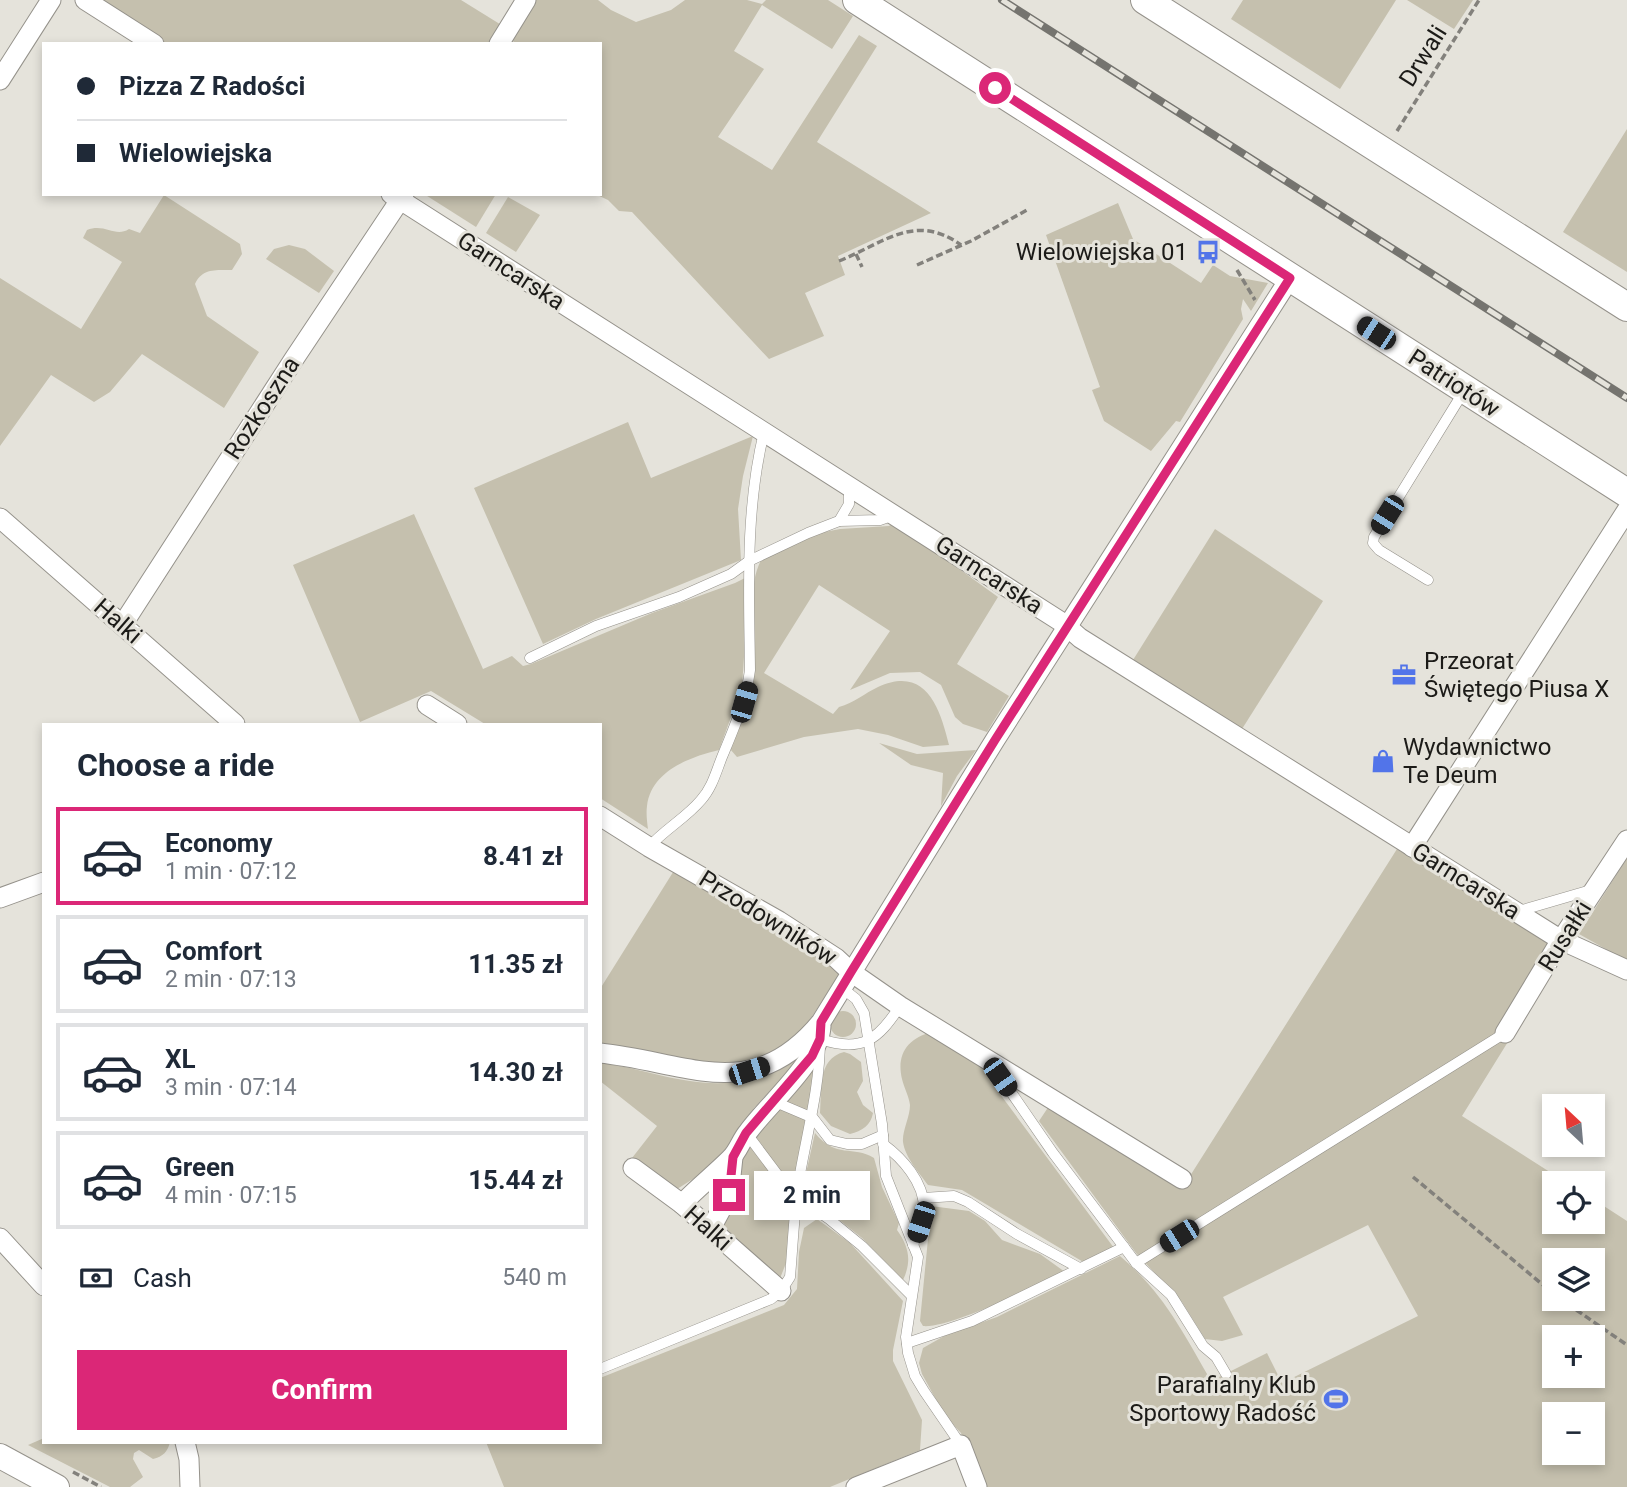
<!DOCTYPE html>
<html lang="en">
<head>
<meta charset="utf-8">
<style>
  :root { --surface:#fff; --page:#f6f6f7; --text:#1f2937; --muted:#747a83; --line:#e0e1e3; --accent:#db2777 }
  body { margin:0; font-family:Roboto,sans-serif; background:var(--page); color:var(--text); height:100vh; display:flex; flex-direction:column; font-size:26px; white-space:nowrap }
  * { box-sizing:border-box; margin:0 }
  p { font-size:23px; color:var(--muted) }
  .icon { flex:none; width:38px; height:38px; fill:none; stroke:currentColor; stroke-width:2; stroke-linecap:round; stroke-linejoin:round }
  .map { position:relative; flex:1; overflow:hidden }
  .side { position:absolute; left:42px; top:723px; width:560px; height:721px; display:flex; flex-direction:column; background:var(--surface); border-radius:0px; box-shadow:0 4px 10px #0003 }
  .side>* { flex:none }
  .banner { position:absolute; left:42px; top:42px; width:560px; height:154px; border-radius:0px; box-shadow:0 4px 10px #0003; display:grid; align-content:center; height:154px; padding:0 35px; background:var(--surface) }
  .needle { width:46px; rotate:334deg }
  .controls { position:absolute; left:1542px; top:1094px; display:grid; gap:14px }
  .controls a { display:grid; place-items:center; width:63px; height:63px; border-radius:0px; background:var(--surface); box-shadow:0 4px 10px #0003; font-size:35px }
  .end { position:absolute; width:32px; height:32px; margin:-16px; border:9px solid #db2777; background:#fff; box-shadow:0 0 0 4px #fff }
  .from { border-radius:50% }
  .bubble { position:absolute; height:49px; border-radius:0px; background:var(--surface); box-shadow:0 4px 10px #0003; font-size:23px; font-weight:700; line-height:49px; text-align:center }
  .car { position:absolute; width:21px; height:42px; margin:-21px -10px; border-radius:9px; box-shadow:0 0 5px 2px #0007; background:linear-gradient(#222 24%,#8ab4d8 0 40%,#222 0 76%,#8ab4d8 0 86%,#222 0) }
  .banner b { display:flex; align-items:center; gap:24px; height:66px; font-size:26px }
  .banner b+b { border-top:2px solid var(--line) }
  .banner i { width:18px; height:18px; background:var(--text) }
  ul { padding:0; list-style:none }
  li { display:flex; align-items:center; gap:21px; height:98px; margin:0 14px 10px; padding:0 21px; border:4px solid var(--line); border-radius:0px }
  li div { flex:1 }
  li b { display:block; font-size:26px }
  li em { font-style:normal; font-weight:700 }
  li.active { border-color:var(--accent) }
  li>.icon { width:63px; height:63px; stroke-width:1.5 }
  h2 { padding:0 35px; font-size:32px; line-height:84px }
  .pay { display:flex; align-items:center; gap:18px; height:77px; padding:0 35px; font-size:26px }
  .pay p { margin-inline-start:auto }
  .button { display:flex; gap:14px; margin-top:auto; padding:14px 35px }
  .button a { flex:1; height:80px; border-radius:0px; background:var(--accent); color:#fff; font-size:28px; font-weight:700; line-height:80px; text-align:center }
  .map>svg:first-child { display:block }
</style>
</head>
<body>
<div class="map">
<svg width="1627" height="1487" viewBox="0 0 1627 1487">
  <rect width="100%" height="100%" fill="#e5e3db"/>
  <!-- green -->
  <g fill="#c5c0ae" fill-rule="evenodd">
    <path d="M97 0H461L503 26 493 44H164Z"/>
    <path d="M535 0H598L611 10 636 22 671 10 685 0H747L762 4 766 0H828L853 16 832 49 762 5 734 51 764 69 718 137 772 170 859 35 877 46 817 142 931 213 838 256 845 275 805 293 824 336 769 359 632 212 619 211 608 200 595 194H600V44H514L512 35Z"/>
    <path d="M1243 0H1396L1340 89 1231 19Z"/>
    <path d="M1407 0H1473L1454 29Z"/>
    <path d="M1627 129V272L1563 232Z"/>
    <path d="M424 194H496L476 227Z"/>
    <path d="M164 195 240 244 242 254 232 270C216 270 202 268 195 284L207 316 259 352 224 408 142 354 110 392 94 402 51 375 0 446V278L81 329 122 262 83 238 87 230C105 223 115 238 129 229L140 233Z"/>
    <path d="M508 197 540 215 516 252 486 233Z"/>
    <path d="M1118 203 1133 239 1201 283 1213 265 1230 276 1268 283 1251 311 1243 299 1241 309 1243 319 1180 422 1176 421 1151 451 1104 421 1092 390 1100 387 1046 235Z"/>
    <path d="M289 245 305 249 334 271 319 293 266 259 274 249Z"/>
    <path d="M628 422 651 478 753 436 743 476 738 509 741 560 596 619 543 644 474 488Z"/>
    <path d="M414 514 483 669 512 656 523 666 531 664 652 613 735 583 745 578V642L742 687 719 750C690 757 651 771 647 806 646 813 647 821 648 829L600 798V724H485L431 691 360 722 293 565Z"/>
    <path d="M894 522 998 597 957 664 1009 696 987 732 963 724 955 717 941 685 920 672 890 673 850 690 890 631 819 585 764 673 833 714 839 707C854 703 865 693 878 687 926 665 940 708 949 745L923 747 888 735 858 729 804 737 737 757 730 749C741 722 752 696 754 666 757 631 745 592 761 560L814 534 840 529 889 526Z"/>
    <path d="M1215 529 1323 601 1242 729 1133 660Z"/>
    <path d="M879 743 917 754 976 750 957 776 941 806 943 773 911 765Z"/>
    <path d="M1397 849 1563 953 1462 1116 1567 1183H1554V1222H1592L1593 1199 1627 1221V1487H983L961 1433 945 1416 922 1374 919 1363 923 1348 946 1335 997 1317 1120 1256C1165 1294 1184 1335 1213 1384L1217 1382 1215 1379 1267 1353 1282 1383 1418 1316 1368 1225 1223 1297 1243 1335 1222 1341 1205 1339 1182 1302 1136 1253 1039 1121 1051 1103 1183 1187ZM1554 1260H1592V1298H1554ZM1554 1337H1592V1376H1554ZM1554 1414H1592V1452H1554Z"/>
    <path d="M1627 858V961L1579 934Z"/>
    <path d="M675 869 842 970 797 1040 778 1052 721 1068 600 1045V989Z"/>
    <circle cx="843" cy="1024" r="13"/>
    <path d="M932 1032 983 1061 997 1090 1114 1248 1085 1263 962 1190 928 1185C919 1173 905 1157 903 1142 902 1131 910 1117 910 1105 909 1096 904 1088 902 1079 896 1054 908 1038 932 1032Z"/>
    <path d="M813 1045 754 1108 726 1153 707 1170 674 1191 632 1158 657 1126 600 1081V1062C660 1072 718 1100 776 1069 789 1062 801 1053 813 1045Z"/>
    <path d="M844 1052 850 1054 861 1062 863 1081 857 1092 863 1105 873 1113C871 1125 862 1131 850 1134L831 1126 820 1113C822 1090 817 1059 844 1052Z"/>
    <path d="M815 1066 788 1258 779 1281 720 1229 747 1143Z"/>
    <path d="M815 1133C836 1159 853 1145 874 1158L882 1187 899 1223 897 1230C909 1247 912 1261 903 1280L862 1238 828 1211 818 1207 807 1193 804 1182Z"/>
    <path d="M931 1206 969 1211 985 1221 1002 1240 1040 1254 1065 1272C1038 1285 948 1329 923 1326L920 1321 928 1239 933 1214Z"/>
    <path d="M817 1219 850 1243 903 1301 893 1350V1361L922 1420 920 1450 830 1487H504L486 1442H600V1378L784 1305 797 1289 799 1252 804 1228Z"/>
    <path d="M44 1438V1442H170C168 1451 163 1457 153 1459L139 1450 134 1453 133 1459 143 1477 130 1487H110L28 1445Z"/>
  </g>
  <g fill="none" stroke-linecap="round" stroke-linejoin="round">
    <!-- service casing -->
    <g stroke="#95928b" stroke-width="11">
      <g id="service">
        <path d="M839 521 849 504V486"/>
        <path d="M1428 580 1379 550 1373 543 1374 537 1464 391"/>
        <path d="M530 658 596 626 679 597 731 574 749 561 808 533 839 521 880 520 894 515"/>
        <path d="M649 847C665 829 686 818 701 800 712 788 716 772 722 757 734 728 746 701 750 670 749 589 745 511 764 432"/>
        <path d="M1519 911 1591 890"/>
        <path d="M842 988 856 999 864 1013 882 1124 886 1176 918 1257 906 1337 908 1353 915 1376 924 1391 961 1445"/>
        <path d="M995 1069 1053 1153 1124 1247 1136 1263 1171 1295 1203 1346 1216 1357 1226 1374"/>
        <path d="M773 1101 813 1118 830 1140 847 1144H862L883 1135"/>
        <path d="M747 1134 783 1182 797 1197 829 1219 862 1246 911 1295"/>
        <path d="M883 1144C902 1158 924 1182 924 1208 923 1220 917 1233 913 1245"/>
        <path d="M923 1198 954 1196 968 1202 1017 1234 1081 1269"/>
        <path d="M1136 1263 1505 1033"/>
        <path d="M907 1343 972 1321 1124 1247"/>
        <path d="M600 1369 771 1299 781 1291 790 1277C793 1243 794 1208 800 1174 808 1129 820 1085 820 1039 862 1053 878 1040 900 1006"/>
      </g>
    </g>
    <!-- minor casing -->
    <g stroke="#95928b" stroke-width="21">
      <g id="minor">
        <path d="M85 0 154 44"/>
        <path d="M499 44 526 0"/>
        <path d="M0 80 51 0"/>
        <path d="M391 194 1063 623 1080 638 1561 940 1627 970"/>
        <path d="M0 518 235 724"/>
        <path d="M123 624 294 359 404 194"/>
        <path d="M427 705 457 724"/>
        <path d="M600 816 649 847 779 921 836 958 851 972 900 1006 1182 1179"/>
        <path d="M1412 847 1627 510"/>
        <path d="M0 898 44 882"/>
        <path d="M1505 1033 1561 940 1627 840"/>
        <path d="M600 1053C688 1062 752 1106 821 1022L995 740 1290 278"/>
        <path d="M633 1168 682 1204 781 1291"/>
        <path d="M682 1204C697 1188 714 1175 730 1159 738 1152 741 1140 748 1132 769 1103 820 1061 821 1026"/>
        <path d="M710 1230 729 1195 733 1157"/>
        <path d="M0 1238 44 1286"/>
        <path d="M185 1442 189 1459 190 1487"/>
        <path d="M856 1487 961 1445 977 1487"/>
      </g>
    </g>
    <!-- tertiary casing -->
    <g stroke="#95928b" stroke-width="26">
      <path id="tertiary" d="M0 1456 57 1487"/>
    </g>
    <!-- secondary casing -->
    <g stroke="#95928b" stroke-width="30">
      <g id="secondary">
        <path d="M857 0 1627 493"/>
        <path d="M1145 0 1627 307"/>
      </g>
    </g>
    <!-- path -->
    <g stroke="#83817c" stroke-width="3.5" stroke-dasharray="7 3.5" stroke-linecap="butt">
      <path d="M1397 131 1479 0"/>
      <path d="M856 254 862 267"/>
      <path d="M839 261C884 243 915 212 961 245"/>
      <path d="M917 265 971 241 1027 210"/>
      <path d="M1237 270 1255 300"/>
      <path d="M1413 1177 1554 1294"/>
      <path d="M1559 1298 1627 1345"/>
      <path d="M73 1472 101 1487"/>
    </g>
    <!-- service -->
    <use href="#service" stroke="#fff" stroke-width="10"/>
    <!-- minor -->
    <use href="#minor" stroke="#fff" stroke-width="19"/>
    <!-- tertiary -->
    <use href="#tertiary" stroke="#fff" stroke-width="24"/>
    <!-- secondary -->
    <use href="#secondary" stroke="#fff" stroke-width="28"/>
    <!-- rail casing -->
    <g stroke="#75746f" stroke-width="8">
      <path id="rail" d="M1002 0 1627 398"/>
    </g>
    <!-- rail -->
    <use href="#rail" stroke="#e5e3db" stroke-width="5" stroke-dasharray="16" stroke-linecap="butt"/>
  </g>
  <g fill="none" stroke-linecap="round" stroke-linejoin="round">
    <!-- route -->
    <path stroke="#db2777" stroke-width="9" d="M729 1195 733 1157 746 1133 812 1056 820 1039 821 1022 851 972 995 740 1290 278 995 88"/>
  </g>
  <!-- icons -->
  <defs>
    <g id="bus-bare" transform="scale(1.89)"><path d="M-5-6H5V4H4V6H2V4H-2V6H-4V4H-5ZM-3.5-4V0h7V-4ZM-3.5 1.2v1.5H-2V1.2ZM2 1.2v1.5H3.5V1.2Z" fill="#5274e9" stroke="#e5e3db" stroke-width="2.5" paint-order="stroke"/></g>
    <g id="office-bare" transform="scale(1.89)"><path d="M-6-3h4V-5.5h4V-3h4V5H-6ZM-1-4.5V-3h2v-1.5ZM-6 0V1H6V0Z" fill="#5274e9" stroke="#e5e3db" stroke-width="2.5" paint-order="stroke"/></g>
    <g id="shop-bare" transform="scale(1.89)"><path d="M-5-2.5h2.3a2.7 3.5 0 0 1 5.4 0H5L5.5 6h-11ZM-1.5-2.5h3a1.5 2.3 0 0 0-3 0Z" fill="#5274e9" stroke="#e5e3db" stroke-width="2.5" paint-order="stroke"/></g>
    <g id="stadium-bare" transform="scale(1.89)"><path d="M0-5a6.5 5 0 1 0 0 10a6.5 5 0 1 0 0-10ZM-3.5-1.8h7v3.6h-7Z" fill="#5274e9" stroke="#e5e3db" stroke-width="2.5" paint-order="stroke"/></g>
  </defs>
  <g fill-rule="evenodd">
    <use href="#bus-bare" x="1208" y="252"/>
    <use href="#office-bare" x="1404" y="675"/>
    <use href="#shop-bare" x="1383" y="761"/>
    <use href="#stadium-bare" x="1336" y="1399"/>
  </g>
  <g text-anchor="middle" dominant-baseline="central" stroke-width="6" stroke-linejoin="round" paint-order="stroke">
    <!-- street labels -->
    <g font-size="24" fill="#1c1b18" stroke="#e5e3db">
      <text transform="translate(1423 56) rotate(-58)">Drwali</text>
      <text transform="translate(511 271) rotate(33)">Garncarska</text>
      <text transform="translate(1454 383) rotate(33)">Patriotów</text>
      <text transform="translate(262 408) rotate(-57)">Rozkoszna</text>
      <text transform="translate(989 575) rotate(33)">Garncarska</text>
      <text transform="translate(118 621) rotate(41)">Halki</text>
      <text transform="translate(1466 881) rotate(32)">Garncarska</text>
      <text transform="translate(768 918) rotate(32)">Przodowników</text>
      <text transform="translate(1565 936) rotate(-58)">Rusałki</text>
      <text transform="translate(708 1228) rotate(42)">Halki</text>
    </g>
    <!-- poi labels -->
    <g font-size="24" fill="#1c1b18" stroke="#e5e3db" text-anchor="end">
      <text x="1188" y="252">Wielowiejska 01</text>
      <text x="1424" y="661" text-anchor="start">Przeorat<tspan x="1424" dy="28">Świętego Piusa X</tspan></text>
      <text x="1403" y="747" text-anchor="start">Wydawnictwo<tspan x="1403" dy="28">Te Deum</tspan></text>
      <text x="1316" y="1385">Parafialny Klub<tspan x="1316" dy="28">Sportowy Radość</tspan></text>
    </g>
  </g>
</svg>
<div class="controls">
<a><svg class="needle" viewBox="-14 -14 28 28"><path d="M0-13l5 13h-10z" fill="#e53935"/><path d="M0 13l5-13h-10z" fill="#747a83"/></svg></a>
<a><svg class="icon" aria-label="locate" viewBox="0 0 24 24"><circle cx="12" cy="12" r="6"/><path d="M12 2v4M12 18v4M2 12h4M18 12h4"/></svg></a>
<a><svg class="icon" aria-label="layers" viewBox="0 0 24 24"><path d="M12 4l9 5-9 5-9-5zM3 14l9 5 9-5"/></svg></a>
<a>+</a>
<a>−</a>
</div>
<i class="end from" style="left:995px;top:88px"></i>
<i class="end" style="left:729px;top:1195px"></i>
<div class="bubble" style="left:754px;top:1171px;width:116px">2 min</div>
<i class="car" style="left:1376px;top:333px;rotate:303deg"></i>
<i class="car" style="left:1387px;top:515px;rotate:212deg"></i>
<i class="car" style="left:744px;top:702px;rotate:16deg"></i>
<i class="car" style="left:749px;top:1071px;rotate:72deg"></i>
<i class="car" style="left:1000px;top:1077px;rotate:145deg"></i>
<i class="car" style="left:921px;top:1222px;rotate:198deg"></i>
<i class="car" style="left:1179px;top:1236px;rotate:238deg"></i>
<div class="banner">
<b><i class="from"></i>Pizza Z Radości</b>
<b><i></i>Wielowiejska</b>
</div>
<section class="side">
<h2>Choose a ride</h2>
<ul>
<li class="active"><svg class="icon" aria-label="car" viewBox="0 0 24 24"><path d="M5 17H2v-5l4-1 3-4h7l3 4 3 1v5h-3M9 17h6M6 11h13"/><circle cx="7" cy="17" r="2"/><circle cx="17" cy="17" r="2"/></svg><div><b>Economy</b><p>1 min · 07:12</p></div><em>8.41 zł</em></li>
<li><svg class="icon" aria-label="car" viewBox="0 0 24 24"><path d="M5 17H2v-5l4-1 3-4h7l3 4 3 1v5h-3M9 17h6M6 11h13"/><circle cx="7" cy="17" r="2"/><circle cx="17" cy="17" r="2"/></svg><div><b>Comfort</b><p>2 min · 07:13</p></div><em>11.35 zł</em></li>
<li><svg class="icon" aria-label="car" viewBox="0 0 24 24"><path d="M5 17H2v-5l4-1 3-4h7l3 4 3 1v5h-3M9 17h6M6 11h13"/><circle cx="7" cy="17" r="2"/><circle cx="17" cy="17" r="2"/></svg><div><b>XL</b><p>3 min · 07:14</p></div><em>14.30 zł</em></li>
<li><svg class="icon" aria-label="car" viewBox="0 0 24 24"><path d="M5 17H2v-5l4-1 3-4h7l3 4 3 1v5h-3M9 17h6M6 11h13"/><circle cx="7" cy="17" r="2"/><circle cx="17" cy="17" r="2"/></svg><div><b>Green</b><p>4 min · 07:15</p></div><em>15.44 zł</em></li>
</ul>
<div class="pay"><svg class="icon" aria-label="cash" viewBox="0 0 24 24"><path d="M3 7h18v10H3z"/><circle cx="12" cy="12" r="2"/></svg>Cash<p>540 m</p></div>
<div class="button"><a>Confirm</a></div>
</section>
</div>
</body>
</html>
